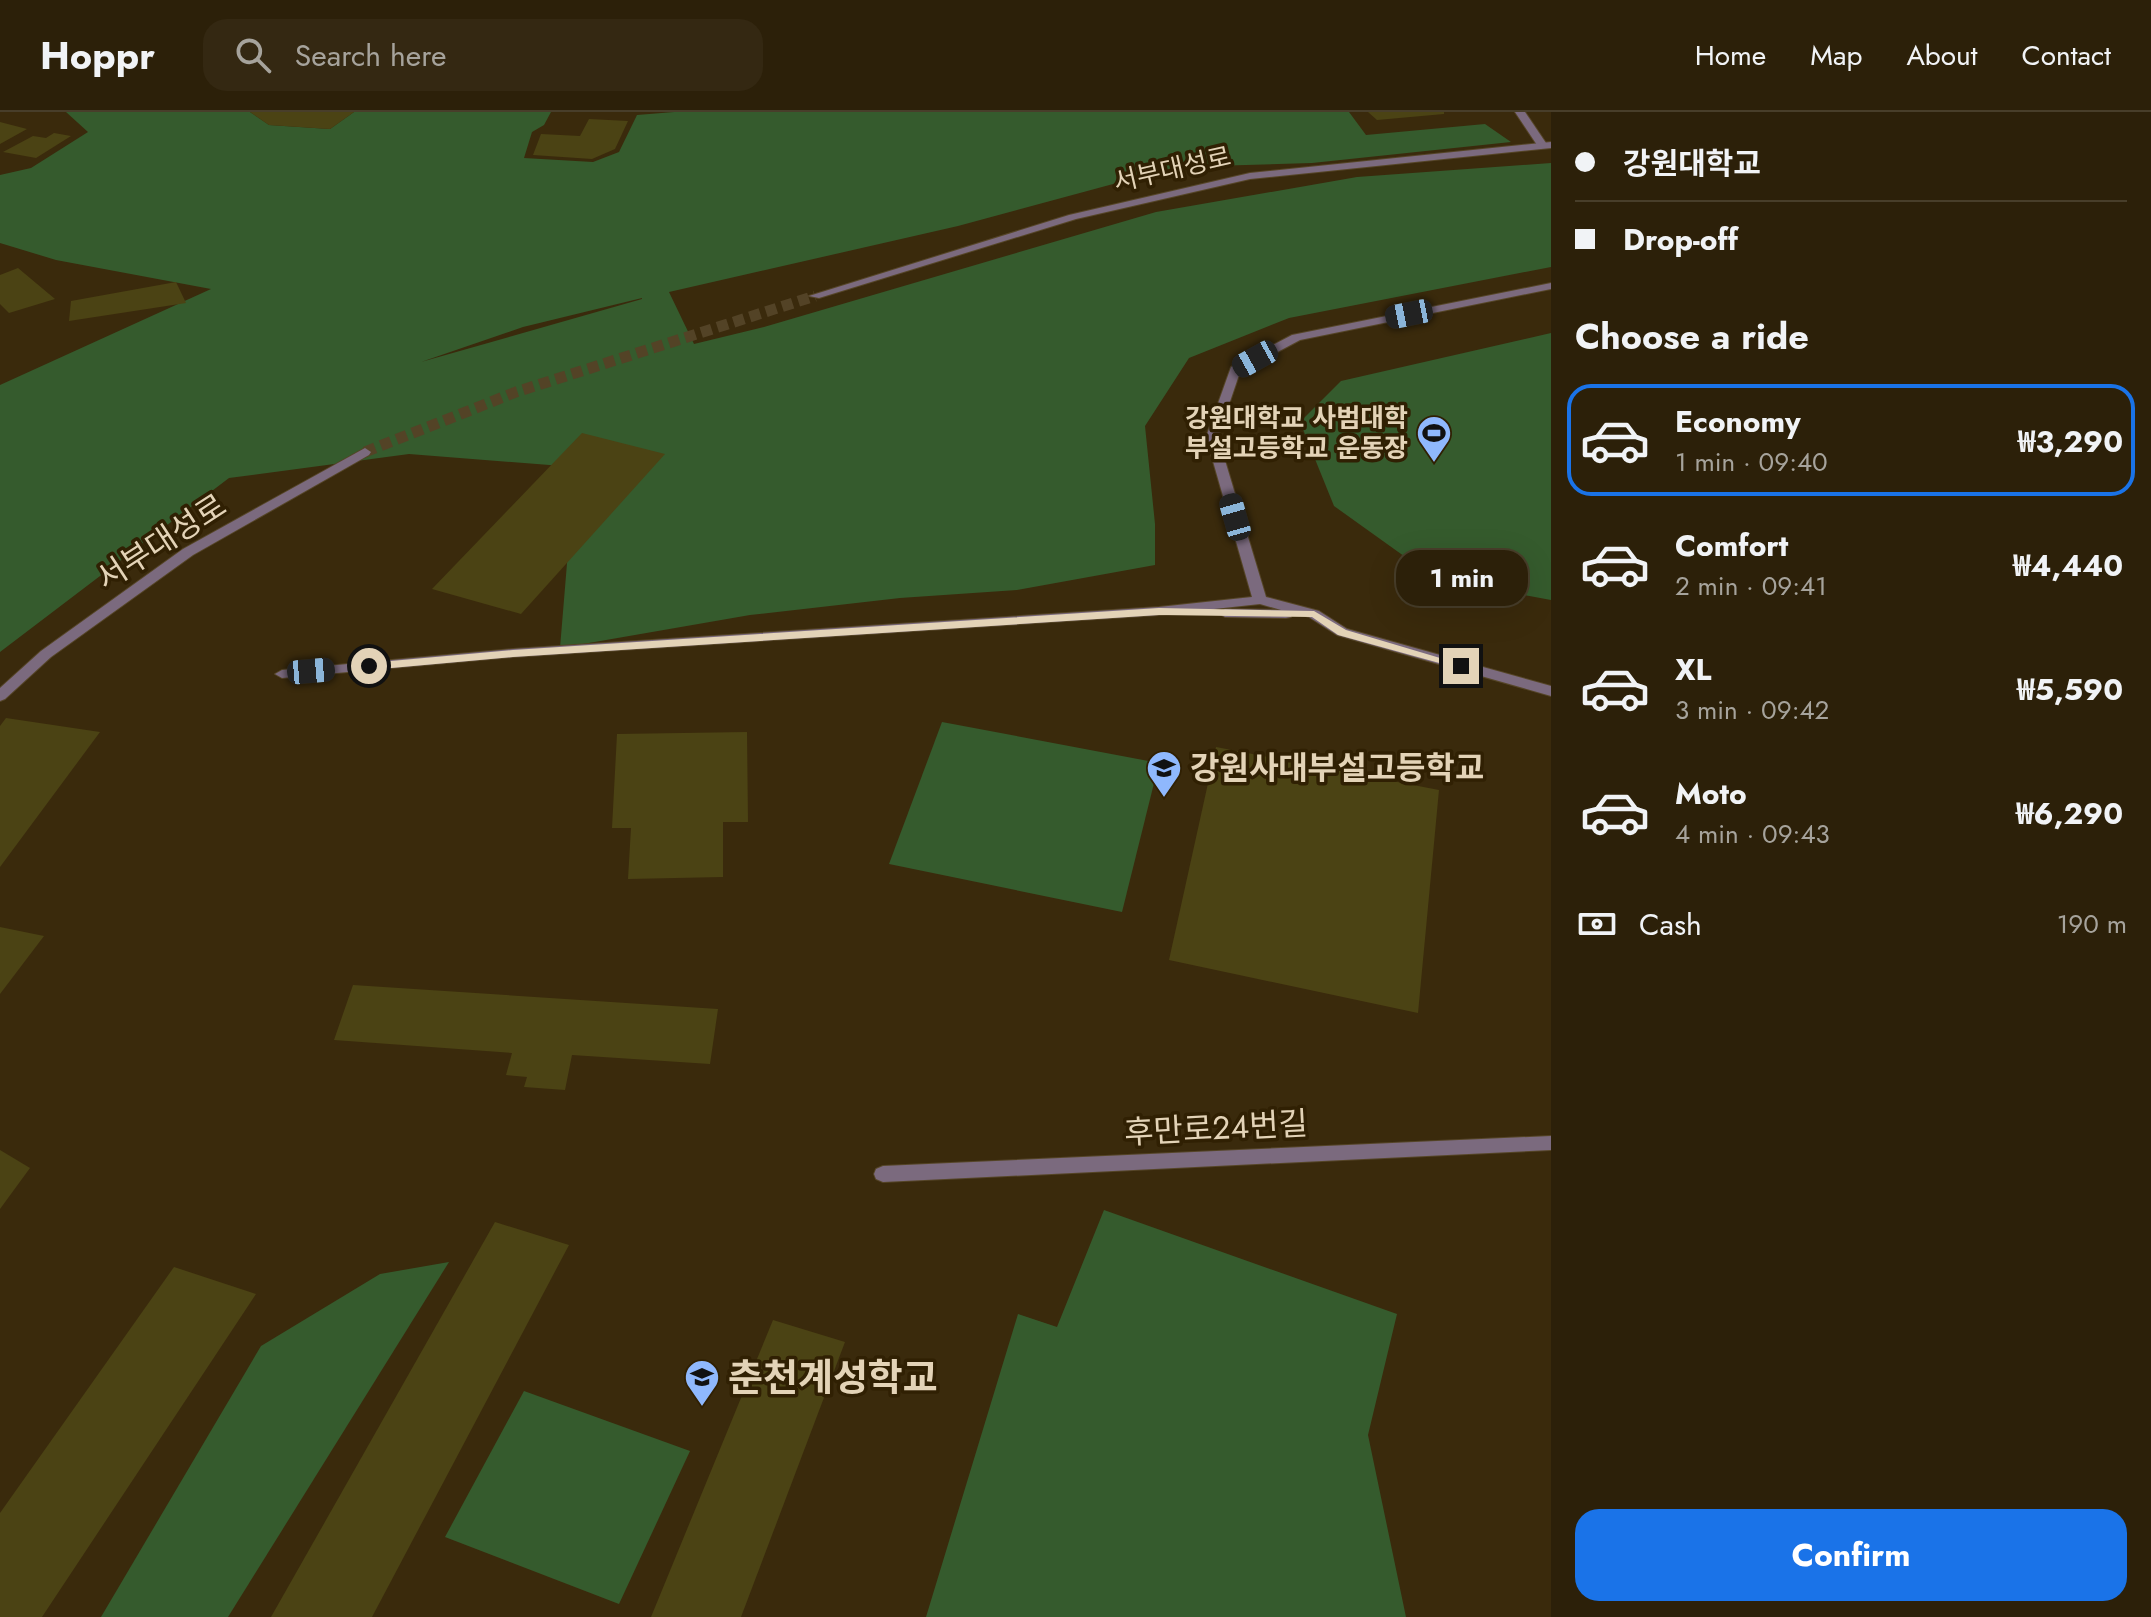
<!DOCTYPE html>
<html lang="en">
<head>
<meta charset="utf-8">
<style>
  :root { --surface:#2c2009; --page:#342812; --text:#f1f3f6; --muted:#a6a39c; --line:#483e2a; --accent:#1a73e8 }
  body { margin:0; font-family:Jost,"Noto Sans KR",sans-serif; background:var(--page); color:var(--text); height:100vh; display:flex; flex-direction:column; font-size:30px; white-space:nowrap }
  * { box-sizing:border-box; margin:0 }
  p { font-size:26px; color:var(--muted) }
  .icon { flex:none; width:44px; height:44px; fill:none; stroke:currentColor; stroke-width:2; stroke-linecap:round; stroke-linejoin:round }
  .map { position:relative; flex:1; overflow:hidden }
  .drawer { display:flex; flex-direction:column; background:var(--surface); width:600px }
  .drawer>* { flex:none }
  .guide { display:grid; align-content:center; height:176px; padding:0 24px; background:var(--surface) }
  .end { position:absolute; width:36px; height:36px; margin:-18px; border:10px solid #e3d3b7; background:#111; box-shadow:0 0 0 4px #111 }
  .from { border-radius:50% }
  .bubble { position:absolute; height:56px; border-radius:24px; background:var(--surface); box-shadow:0 8px 32px #0002,0 0 0 2px var(--line); font-size:26px; font-weight:700; line-height:56px; text-align:center }
  .car { position:absolute; width:24px; height:48px; margin:-24px -12px; border-radius:10px; box-shadow:0 0 6px 2px #0007; background:linear-gradient(#222 24%,#8ab4d8 0 40%,#222 0 76%,#8ab4d8 0 86%,#222 0) }
  .guide b { display:flex; align-items:center; gap:28px; height:76px; font-size:30px }
  .guide b+b { border-top:2px solid var(--line) }
  .guide i { width:20px; height:20px; background:var(--text) }
  ul { padding:0; list-style:none }
  li { display:flex; align-items:center; gap:24px; height:112px; margin:0 16px 12px; padding:0 8px; border:4px solid transparent; border-radius:24px }
  li div { flex:1 }
  li b { display:block; font-size:30px }
  li em { font-style:normal; font-weight:700 }
  li.current { border-color:var(--accent) }
  li>.icon { width:72px; height:72px; stroke-width:1.5 }
  h2 { padding:0 24px; font-size:36px; line-height:96px }
  .pay { display:flex; align-items:center; gap:20px; height:88px; padding:0 24px; font-size:30px }
  .pay p { margin-inline-start:auto }
  .primary-button { display:flex; gap:16px; margin-top:auto; padding:16px 24px }
  .primary-button a { flex:1; height:92px; border-radius:24px; background:var(--accent); color:#fff; font-size:32px; font-weight:700; line-height:92px; text-align:center }
  header { display:flex; align-items:center; gap:48px; box-sizing:border-box; height:112px; padding:0 40px; background:var(--surface); border-bottom:2px solid var(--line) }
  header strong { font-size:38px }
  nav { display:flex; gap:44px; margin-inline-start:auto; font-size:28px }
  .search { width:560px; height:72px; background:var(--page); display:flex; align-items:center; gap:20px; box-sizing:border-box; padding:0 28px; border-radius:24px; color:var(--muted); font-size:30px }
  main { display:flex; flex:1; min-height:0 }
  .map>svg:first-child { display:block }
</style>
</head>
<body>
<header>
<strong>Hoppr</strong>
<div class="search"><svg class="icon" aria-label="search" viewBox="0 0 24 24"><circle cx="10" cy="10" r="6"/><path d="M15 15l6 6"/></svg>Search here</div>
<nav><a>Home</a><a>Map</a><a>About</a><a>Contact</a></nav>
</header>
<main>
<div class="map">
<svg width="1551" height="1505" viewBox="0 0 1551 1505">
  <rect width="100%" height="100%" fill="#3a2a0c"/>
  <!-- green -->
  <g fill="#355b2d" fill-rule="evenodd">
    <path d="M66 0H250L269 13 330 17 354 0H551L544 13 532 20 524 46 593 50 619 40 637 3 674 0H1349L1366 23 1485 12 1511 30 1312 51 1176 55 958 114 669 180 694 232 764 215 1156 100 1357 65 1551 51V155L1289 206 1189 246 1145 314 1155 412V453L1017 478 900 486 750 503 560 536 575 355 409 342 229 366 0 540V273L211 177 56 148 0 131V63L31 56 88 20ZM642 186V187L421 250 523 215Z"/>
    <path d="M1551 221V488L1436 467 1334 394 1300 310 1341 269Z"/>
    <path d="M942 610 1159 651 1122 800 889 752Z"/>
    <path d="M1104 1098 1397 1202 1368 1323 1406 1505H926L1018 1202 1057 1215Z"/>
    <path d="M449 1150 228 1505H101L261 1234 380 1162Z"/>
    <path d="M524 1279 690 1339 619 1492 445 1425Z"/>
  </g>
  <!-- building -->
  <g fill="#4b4314">
    <path d="M250 0H354L330 17 269 13Z"/>
    <path d="M1368 0H1444V2L1377 8Z"/>
    <path d="M589 7 628 9 615 37 592 47 533 43 541 22 580 24Z"/>
    <path d="M0 10 27 17 0 32Z"/>
    <path d="M54 21 71 24 36 46 3 40 33 24 46 26Z"/>
    <path d="M18 156 55 187 9 201 0 192V163Z"/>
    <path d="M176 170 186 191 69 209 71 189Z"/>
    <path d="M582 321 665 342 521 502 432 477Z"/>
    <path d="M6 606 100 620 0 755V614Z"/>
    <path d="M747 620 748 710H723V765L628 767 631 716H612L617 622Z"/>
    <path d="M1216 635 1439 678 1418 901 1169 848Z"/>
    <path d="M0 815 44 824 0 882Z"/>
    <path d="M353 873 718 897 710 952 572 943 565 978 524 975 527 965 506 963 512 941 334 928Z"/>
    <path d="M0 1038 30 1056 0 1097Z"/>
    <path d="M495 1110 569 1133 372 1505H271Z"/>
    <path d="M174 1155 256 1182 42 1505H0V1401Z"/>
    <path d="M773 1208 845 1230 741 1505H651Z"/>
  </g>
  <g fill="none" stroke-linecap="round" stroke-linejoin="round">
    <!-- tertiary-tunnel -->
    <path stroke="#534326" stroke-width="11" stroke-dasharray="11 6" stroke-linecap="butt" d="M365 340 516 280 815 184"/>
    <!-- service casing -->
    <g stroke="#554527" stroke-width="2">
      <g id="service">
        <path d="M1515 0H1525L1548 34 1547 36H1539Z"/>
        <path d="M1551 171V177L1300 228 1240 260 1218 325 1266 485 1319 499 1347 517 1551 574V584L1337 523 1309 505 1292 500 1291 505 1286 506 1225 505 1218 501 1225 497 1281 498 1260 492 1159 503 513 545 282 566 275 562 282 558 513 537 1159 495 1252 485 1206 325 1231 255 1292 223Z"/>
      </g>
    </g>
    <!-- minor casing -->
    <g stroke="#554527" stroke-width="2">
      <path id="minor" d="M1551 1024V1038L883 1070 876 1067 874 1062 876 1057 883 1054Z"/>
    </g>
    <!-- tertiary casing -->
    <g stroke="#554527" stroke-width="2">
      <g id="tertiary">
        <path d="M1551 30V36L1250 67 1076 107 819 186 809 184 1069 103 1250 61Z"/>
        <path d="M365 336 371 340 369 343 193 443 51 545 5 587 0 589V576L41 539 183 437Z"/>
      </g>
    </g>
    <!-- service -->
    <use href="#service" fill="#7b6a7e" fill-rule="evenodd"/>
    <!-- minor -->
    <use href="#minor" fill="#7b6a7e" fill-rule="evenodd"/>
    <!-- tertiary -->
    <use href="#tertiary" fill="#7b6a7e" fill-rule="evenodd"/>
  </g>
  <!-- route -->
  <path fill="#e3d3b7" d="M1159 496 1314 499 1346 518 1467 554 1461 557 1338 523 1312 505 1159 503 513 545 369 558 363 554 369 551 513 538Z"/>
  <!-- icons -->
  <defs>
    <g id="stadium-pin" transform="scale(1.8)"><path d="M0 17L-7.5 6A9.5 9.5 0 1 1 7.5 6Z" fill="#8fb8fd" stroke="#302003"/><path d="M0-5a6.5 5 0 1 0 0 10a6.5 5 0 1 0 0-10ZM-3.5-1.8h7v3.6h-7Z" fill="#111"/></g>
    <g id="school-pin" transform="scale(1.8)"><path d="M0 17L-7.5 6A9.5 9.5 0 1 1 7.5 6Z" fill="#8fb8fd" stroke="#302003"/><path d="M0-5L7-2L0 1L-7-2ZM-4 1L0 2.5L4 1V4Q0 6-4 4Z" fill="#111"/></g>
  </defs>
  <g fill-rule="evenodd">
    <use href="#stadium-pin" x="1434" y="321"/>
    <use href="#school-pin" x="1164" y="656"/>
    <use href="#school-pin" x="702" y="1265"/>
  </g>
  <g text-anchor="middle" dominant-baseline="central" stroke-width="7" stroke-linejoin="round" paint-order="stroke">
    <!-- far-street labels -->
    <g font-size="26" fill="#e3d3b7" stroke="#302003">
      <text transform="translate(1172 57) rotate(-13)">서부대성로</text>
    </g>
    <!-- far-poi labels -->
    <g font-size="26" font-weight="bold" fill="#e3d3b7" stroke="#302003" text-anchor="end">
      <text x="1408" y="306">강원대학교 사범대학<tspan x="1408" dy="30">부설고등학교 운동장</tspan></text>
    </g>
    <!-- street labels -->
    <g font-size="32" fill="#e3d3b7" stroke="#302003">
      <text transform="translate(161 430) rotate(-33)">서부대성로</text>
      <text transform="translate(1216 1016) rotate(-3)">후만로24번길</text>
    </g>
    <!-- poi labels -->
    <g font-size="32" font-weight="bold" fill="#e3d3b7" stroke="#302003" text-anchor="start">
      <text x="1190" y="656">강원사대부설고등학교</text>
    </g>
    <!-- near-poi labels -->
    <g font-size="38" font-weight="bold" fill="#e3d3b7" stroke="#302003" text-anchor="start">
      <text x="728" y="1265">춘천계성학교</text>
    </g>
  </g>
</svg>
<i class="end from" style="left:369px;top:554px"></i>
<i class="end" style="left:1461px;top:554px"></i>
<div class="bubble" style="left:1396px;top:438px;width:132px">1 min</div>
<i class="car" style="left:1409px;top:202px;rotate:259deg"></i>
<i class="car" style="left:1255px;top:247px;rotate:241deg"></i>
<i class="car" style="left:1235px;top:405px;rotate:344deg"></i>
<i class="car" style="left:311px;top:559px;rotate:85deg"></i>
</div>
<section class="drawer">
<div class="guide">
<b><i class="from"></i>강원대학교</b>
<b><i></i>Drop-off</b>
</div>
<h2>Choose a ride</h2>
<ul>
<li class="current"><svg class="icon" aria-label="car" viewBox="0 0 24 24"><path d="M5 17H2v-5l4-1 3-4h7l3 4 3 1v5h-3M9 17h6M6 11h13"/><circle cx="7" cy="17" r="2"/><circle cx="17" cy="17" r="2"/></svg><div><b>Economy</b><p>1 min · 09:40</p></div><em>₩3,290</em></li>
<li><svg class="icon" aria-label="car" viewBox="0 0 24 24"><path d="M5 17H2v-5l4-1 3-4h7l3 4 3 1v5h-3M9 17h6M6 11h13"/><circle cx="7" cy="17" r="2"/><circle cx="17" cy="17" r="2"/></svg><div><b>Comfort</b><p>2 min · 09:41</p></div><em>₩4,440</em></li>
<li><svg class="icon" aria-label="car" viewBox="0 0 24 24"><path d="M5 17H2v-5l4-1 3-4h7l3 4 3 1v5h-3M9 17h6M6 11h13"/><circle cx="7" cy="17" r="2"/><circle cx="17" cy="17" r="2"/></svg><div><b>XL</b><p>3 min · 09:42</p></div><em>₩5,590</em></li>
<li><svg class="icon" aria-label="car" viewBox="0 0 24 24"><path d="M5 17H2v-5l4-1 3-4h7l3 4 3 1v5h-3M9 17h6M6 11h13"/><circle cx="7" cy="17" r="2"/><circle cx="17" cy="17" r="2"/></svg><div><b>Moto</b><p>4 min · 09:43</p></div><em>₩6,290</em></li>
</ul>
<div class="pay"><svg class="icon" aria-label="cash" viewBox="0 0 24 24"><path d="M3 7h18v10H3z"/><circle cx="12" cy="12" r="2"/></svg>Cash<p>190 m</p></div>
<div class="primary-button"><a>Confirm</a></div>
</section>
</main>
</body>
</html>
